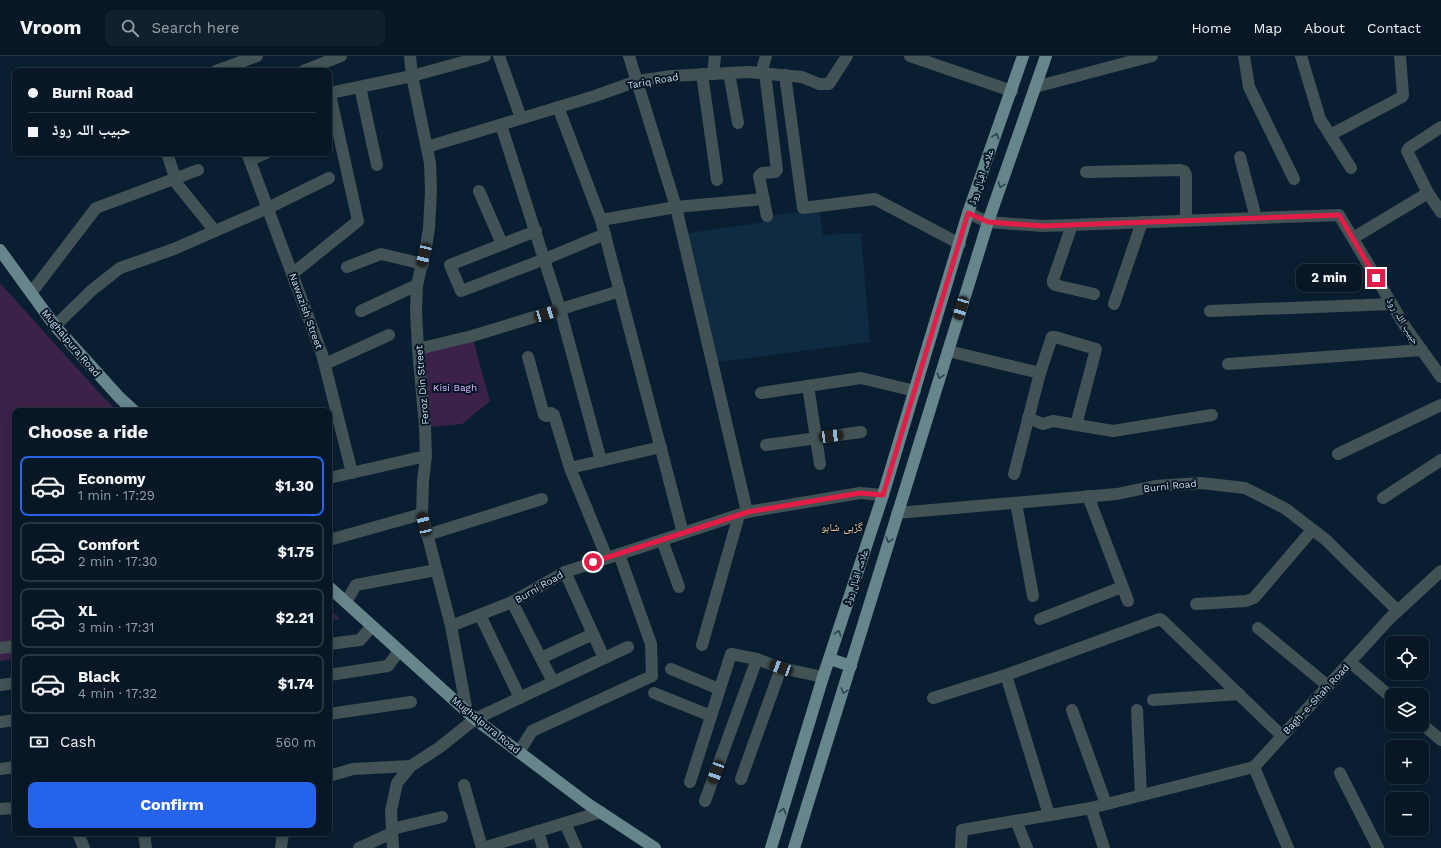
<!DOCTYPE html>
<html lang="en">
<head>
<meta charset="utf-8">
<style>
  :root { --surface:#071725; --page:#10202d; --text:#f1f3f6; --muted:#989fa7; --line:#283642; --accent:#2563eb }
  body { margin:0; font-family:"Work Sans","Noto Naskh Arabic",sans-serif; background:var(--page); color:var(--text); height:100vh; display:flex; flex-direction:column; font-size:15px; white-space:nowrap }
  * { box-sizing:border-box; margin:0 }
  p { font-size:13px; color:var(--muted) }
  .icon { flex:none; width:22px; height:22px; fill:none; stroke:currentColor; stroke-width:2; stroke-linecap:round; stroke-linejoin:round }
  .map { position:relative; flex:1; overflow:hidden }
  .sheet { position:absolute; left:12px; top:352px; width:320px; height:428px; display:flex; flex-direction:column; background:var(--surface); border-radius:8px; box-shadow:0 2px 10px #0003,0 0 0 1px var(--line) }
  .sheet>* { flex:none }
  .banner { position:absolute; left:12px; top:12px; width:320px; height:88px; border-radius:8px; box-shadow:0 2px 10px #0003,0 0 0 1px var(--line); display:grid; align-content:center; height:88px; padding:0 16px; background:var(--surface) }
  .controls { position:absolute; left:1385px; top:580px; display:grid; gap:8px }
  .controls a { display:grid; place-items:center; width:44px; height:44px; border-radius:8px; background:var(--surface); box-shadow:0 2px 10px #0003,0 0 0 1px var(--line); font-size:20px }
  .end { position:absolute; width:18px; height:18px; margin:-9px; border:5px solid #e11d48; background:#fff; box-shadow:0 0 0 2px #fff }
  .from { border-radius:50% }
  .bubble { position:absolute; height:28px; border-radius:8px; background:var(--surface); box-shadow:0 2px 10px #0003,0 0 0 1px var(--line); font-size:13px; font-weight:700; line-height:28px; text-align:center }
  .car { position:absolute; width:12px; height:24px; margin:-12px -6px; border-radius:5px; box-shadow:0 0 3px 1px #0007; background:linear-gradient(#222 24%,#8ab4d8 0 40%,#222 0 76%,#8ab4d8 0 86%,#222 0) }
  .banner b { display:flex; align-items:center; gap:14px; height:38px; font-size:15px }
  .banner b+b { border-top:1px solid var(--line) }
  .banner i { width:10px; height:10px; background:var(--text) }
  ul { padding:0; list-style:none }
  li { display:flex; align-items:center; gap:12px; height:60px; margin:0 8px 6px; padding:0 8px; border:2px solid var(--line); border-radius:8px }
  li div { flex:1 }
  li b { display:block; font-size:15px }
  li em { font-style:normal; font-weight:700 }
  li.selected { border-color:var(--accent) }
  li>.icon { width:36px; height:36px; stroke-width:1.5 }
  h2 { padding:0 16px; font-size:18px; line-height:48px }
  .pay { display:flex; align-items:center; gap:10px; height:44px; padding:0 16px; font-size:15px }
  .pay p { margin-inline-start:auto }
  .action { display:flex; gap:8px; margin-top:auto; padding:8px 16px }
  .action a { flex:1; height:46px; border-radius:8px; background:var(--accent); color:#fff; font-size:16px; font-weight:700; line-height:46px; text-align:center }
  header { display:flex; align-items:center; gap:24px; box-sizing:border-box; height:56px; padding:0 20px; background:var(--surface); border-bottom:1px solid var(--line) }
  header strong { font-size:19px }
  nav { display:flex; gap:22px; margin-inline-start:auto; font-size:14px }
  .search { width:280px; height:36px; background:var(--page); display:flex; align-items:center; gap:10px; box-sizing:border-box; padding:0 14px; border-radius:8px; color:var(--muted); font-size:15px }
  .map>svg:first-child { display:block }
</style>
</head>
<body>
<header>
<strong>Vroom</strong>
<div class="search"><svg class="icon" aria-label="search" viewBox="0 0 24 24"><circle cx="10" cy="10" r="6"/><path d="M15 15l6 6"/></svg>Search here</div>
<nav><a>Home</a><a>Map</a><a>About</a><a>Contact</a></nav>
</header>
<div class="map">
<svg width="1441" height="792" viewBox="0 0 1441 792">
  <rect width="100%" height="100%" fill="#091f31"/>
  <!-- built -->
  <path fill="#0e2b41" d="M819 154 823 179 861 177 870 286 712 307 682 178 766 166 765 160Z"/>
  <!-- green -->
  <g fill="#3c2149">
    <path d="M0 227 104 342 118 355H15V603L0 605Z"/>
    <path d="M472 280 490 345 462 368 430 371 418 293Z"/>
    <path d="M329 552 340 563 329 564Z"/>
  </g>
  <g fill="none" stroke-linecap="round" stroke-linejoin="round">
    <!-- minor -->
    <g stroke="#425255" stroke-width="12">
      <path d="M410 0 412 20 430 107 431 135 429 172 426 191 417 229 416 255 418 293 425 371 426 400 423 425 422 458 451 570 467 656"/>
      <path d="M499 0 521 62"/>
      <path d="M629 0 676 151 747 456"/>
      <path d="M910 0 1012 35"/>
      <path d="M1244 0 1249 31 1294 123"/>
      <path d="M1301 0 1320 63 1351 112"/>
      <path d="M216 15 257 0"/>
      <path d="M303 15 341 0"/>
      <path d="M729 17 738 67"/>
      <path d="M761 17 766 0"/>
      <path d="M765 17 777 114 775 116 762 117 759 120 767 160"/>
      <path d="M702 18 717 124"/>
      <path d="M713 18 715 0"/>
      <path d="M785 19 803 152 875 143 960 188"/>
      <path d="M360 31 377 109"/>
      <path d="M1035 31 1152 0"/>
      <path d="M330 37 412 20 485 0"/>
      <path d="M558 51 601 164 683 477"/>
      <path d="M501 69 560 253 601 405"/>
      <path d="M1441 71 1409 92 1407 95 1428 137 1441 156"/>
      <path d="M1330 79 1402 41 1403 39 1400 0"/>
      <path d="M427 91 595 40 637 25 672 20 749 16 802 21 819 28H829L847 0"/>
      <path d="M167 97 177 128 215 175"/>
      <path d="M247 97 322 298 352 417"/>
      <path d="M1240 101 1256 162"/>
      <path d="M250 104 266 97"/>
      <path d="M1086 116 1180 114 1184 115 1186 119V164"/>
      <path d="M479 135 502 188"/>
      <path d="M968 157 988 166 1043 170 1339 159 1406 272 1441 321"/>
      <path d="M601 164 676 151 764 143"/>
      <path d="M1072 169 1053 224V227L1055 229 1094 238"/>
      <path d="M536 175 450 209 461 235 545 203 605 178"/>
      <path d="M1353 182 1428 137"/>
      <path d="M347 211 381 198 423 208"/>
      <path d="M292 218 358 165 329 34"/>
      <path d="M31 237 96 152 198 114"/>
      <path d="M1114 248 1142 166"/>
      <path d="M361 255 417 229"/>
      <path d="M1210 255 1392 248"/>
      <path d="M55 270 92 234 120 212 174 193 215 175 268 152 329 122"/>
      <path d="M418 293 472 280 620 235"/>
      <path d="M948 295 1040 317 1014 418"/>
      <path d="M528 301 544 359 546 360 551 357 554 359 570 412 607 502"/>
      <path d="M325 308 389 279"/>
      <path d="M1228 308 1422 294"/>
      <path d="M1040 317 1052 281H1055L1096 293 1076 369"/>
      <path d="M808 330 820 408"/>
      <path d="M761 337 861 322 915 335"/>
      <path d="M1028 362 1043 368 1053 365 1113 375 1212 359"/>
      <path d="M766 389 861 376"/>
      <path d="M1338 398 1441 349"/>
      <path d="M570 412 661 391"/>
      <path d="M329 422 426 400"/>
      <path d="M1088 440 1128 545"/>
      <path d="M1383 442 1441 404"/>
      <path d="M1016 447 1033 540"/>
      <path d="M897 457 1117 438 1155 430 1201 427 1245 432 1286 453 1326 484 1398 555"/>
      <path d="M427 479 542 443"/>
      <path d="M329 484 422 458"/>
      <path d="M662 484 679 531"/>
      <path d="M565 516 604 602"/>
      <path d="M346 546 356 529 436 514"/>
      <path d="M512 546 553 626"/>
      <path d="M1196 548 1246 545 1254 542 1312 474"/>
      <path d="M480 559 520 642"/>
      <path d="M1040 563 1122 531"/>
      <path d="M451 570 512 546 565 516 747 456 860 437 883 439"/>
      <path d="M1258 572 1328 630"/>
      <path d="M329 588 360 584 372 570"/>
      <path d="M702 589 739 459"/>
      <path d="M0 592 15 590"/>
      <path d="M541 602 593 578"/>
      <path d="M1350 606 1392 642"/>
      <path d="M671 613 719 633"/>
      <path d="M329 619 388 610 399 595"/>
      <path d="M1006 619 1049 759"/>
      <path d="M0 629 15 627"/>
      <path d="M654 637 711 660"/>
      <path d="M933 642 1006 619 1160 563 1163 565 1282 680"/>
      <path d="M1153 644 1239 638"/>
      <path d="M1072 654 1106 748"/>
      <path d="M1137 654 1141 739"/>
      <path d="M329 658 411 646"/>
      <path d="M0 666 15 664"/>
      <path d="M1422 668 1441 684"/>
      <path d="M519 696 532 675 652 620 651 588 619 498"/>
      <path d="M0 713 15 711"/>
      <path d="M1340 717 1378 792"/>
      <path d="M329 720 353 713 411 710"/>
      <path d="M741 723 781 612"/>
      <path d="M690 726 731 598 757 603 781 612 823 621"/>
      <path d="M464 729 482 792"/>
      <path d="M705 745 757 603"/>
      <path d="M1091 752 1104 792"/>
      <path d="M0 753 15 752"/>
      <path d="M1016 765 1027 792"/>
      <path d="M565 767 576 792"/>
      <path d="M392 773 442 761"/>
      <path d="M538 775 543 792"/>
      <path d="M78 777 84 792"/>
      <path d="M144 777 146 792"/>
      <path d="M281 792 283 777"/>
      <path d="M359 792 392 777"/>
      <path d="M393 792 391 755 397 727 411 710 440 691 475 663 628 591"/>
      <path d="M483 792 601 756"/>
      <path d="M961 792 962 774 1091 752 1254 711"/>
      <path d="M1288 792 1254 711 1390 562 1441 515"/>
    </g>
    <!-- major -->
    <g stroke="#66868c" stroke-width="12">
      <path d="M0 194 55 270 119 341 134 355"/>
      <path d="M329 531 475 663 588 748 655 792"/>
      <path d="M830 603 851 610"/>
      <path d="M771 792 823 621 883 439 968 157 1023 0"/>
      <path d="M794 792 988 166 1046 0"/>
    </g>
  </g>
  <!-- one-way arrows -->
  <defs><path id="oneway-chevron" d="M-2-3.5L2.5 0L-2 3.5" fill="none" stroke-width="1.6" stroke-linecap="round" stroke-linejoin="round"/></defs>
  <g stroke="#2a434f">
    <use href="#oneway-chevron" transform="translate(996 80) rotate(-71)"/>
    <use href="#oneway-chevron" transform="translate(1001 129) rotate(110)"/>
    <use href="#oneway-chevron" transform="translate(940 320) rotate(107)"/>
    <use href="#oneway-chevron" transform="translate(889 484) rotate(107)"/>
    <use href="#oneway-chevron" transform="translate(838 577) rotate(-72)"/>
    <use href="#oneway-chevron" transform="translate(844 635) rotate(107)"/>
    <use href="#oneway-chevron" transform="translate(783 755) rotate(-73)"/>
  </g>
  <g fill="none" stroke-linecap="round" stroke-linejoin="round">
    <!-- route -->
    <path stroke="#e11d48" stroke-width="5" d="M593 506 748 456 860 437 883 439 968 157 988 166 1043 170 1339 159 1376 222"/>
  </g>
  <g text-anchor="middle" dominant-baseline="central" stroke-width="4" stroke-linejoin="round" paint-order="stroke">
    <!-- street labels -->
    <g font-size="10" fill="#cddae6" stroke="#021626">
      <text transform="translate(653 25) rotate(-10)">Tariq Road</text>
      <text transform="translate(981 121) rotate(-71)">علامہ اقبال روڈ</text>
      <text transform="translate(306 255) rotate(70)">Nawazish Street</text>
      <text transform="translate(1403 265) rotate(58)">حبیب اللہ روڈ</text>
      <text transform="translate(71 287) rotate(50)">Mughalpura Road</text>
      <text transform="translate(422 329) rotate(-95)">Feroz Din Street</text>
      <text transform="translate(1170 430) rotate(-6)">Burni Road</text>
      <text transform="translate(856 521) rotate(-72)">علامہ اقبال روڈ</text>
      <text transform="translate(539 531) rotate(-30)">Burni Road</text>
      <text transform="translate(1316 643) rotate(-47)">Bagh-e-Shah Road</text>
      <text transform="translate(486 669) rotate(39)">Mughalpura Road</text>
    </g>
    <!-- park labels -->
    <g font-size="10" fill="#e4b6fc" stroke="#021626">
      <text x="455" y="331">Kisi Bagh</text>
    </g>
    <!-- neighbourhood labels -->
    <g font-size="11" fill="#f8c39b" stroke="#021626">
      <text x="842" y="471">گڑہی شاہو</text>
    </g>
  </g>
</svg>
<div class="controls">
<a><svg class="icon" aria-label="locate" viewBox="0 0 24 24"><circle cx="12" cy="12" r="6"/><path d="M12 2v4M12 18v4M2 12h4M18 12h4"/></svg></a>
<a><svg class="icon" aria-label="layers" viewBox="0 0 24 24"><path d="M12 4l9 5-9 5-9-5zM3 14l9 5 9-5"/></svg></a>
<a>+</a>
<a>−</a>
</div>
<i class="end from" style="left:593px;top:506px"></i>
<i class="end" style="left:1376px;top:222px"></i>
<div class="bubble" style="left:1296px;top:208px;width:66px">2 min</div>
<i class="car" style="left:424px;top:199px;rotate:194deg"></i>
<i class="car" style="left:961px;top:252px;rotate:197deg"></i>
<i class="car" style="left:546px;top:258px;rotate:73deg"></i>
<i class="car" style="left:831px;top:380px;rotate:83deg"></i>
<i class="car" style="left:424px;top:468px;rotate:347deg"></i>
<i class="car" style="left:781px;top:612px;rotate:291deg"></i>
<i class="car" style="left:716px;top:716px;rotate:200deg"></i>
<div class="banner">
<b><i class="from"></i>Burni Road</b>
<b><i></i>حبیب اللہ روڈ</b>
</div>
<section class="sheet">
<h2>Choose a ride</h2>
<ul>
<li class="selected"><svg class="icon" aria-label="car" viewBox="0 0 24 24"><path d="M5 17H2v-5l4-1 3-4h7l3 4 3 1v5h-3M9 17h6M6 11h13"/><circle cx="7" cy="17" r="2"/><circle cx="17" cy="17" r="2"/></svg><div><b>Economy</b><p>1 min · 17:29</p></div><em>$1.30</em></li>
<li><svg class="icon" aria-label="car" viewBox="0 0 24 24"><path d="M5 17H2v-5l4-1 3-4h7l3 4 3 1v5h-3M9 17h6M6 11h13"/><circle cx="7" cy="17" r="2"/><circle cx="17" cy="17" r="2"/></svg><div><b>Comfort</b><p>2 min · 17:30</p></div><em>$1.75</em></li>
<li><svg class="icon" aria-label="car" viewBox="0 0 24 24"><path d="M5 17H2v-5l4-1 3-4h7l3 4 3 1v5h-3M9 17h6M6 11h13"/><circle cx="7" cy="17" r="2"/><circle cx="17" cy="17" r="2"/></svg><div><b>XL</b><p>3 min · 17:31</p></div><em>$2.21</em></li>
<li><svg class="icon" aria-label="car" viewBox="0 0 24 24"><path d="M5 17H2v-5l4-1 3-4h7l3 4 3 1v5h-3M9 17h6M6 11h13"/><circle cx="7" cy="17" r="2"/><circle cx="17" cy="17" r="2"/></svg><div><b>Black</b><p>4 min · 17:32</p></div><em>$1.74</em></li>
</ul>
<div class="pay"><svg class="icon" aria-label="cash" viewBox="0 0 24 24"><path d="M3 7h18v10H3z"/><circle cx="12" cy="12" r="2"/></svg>Cash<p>560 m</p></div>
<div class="action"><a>Confirm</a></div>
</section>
</div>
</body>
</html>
